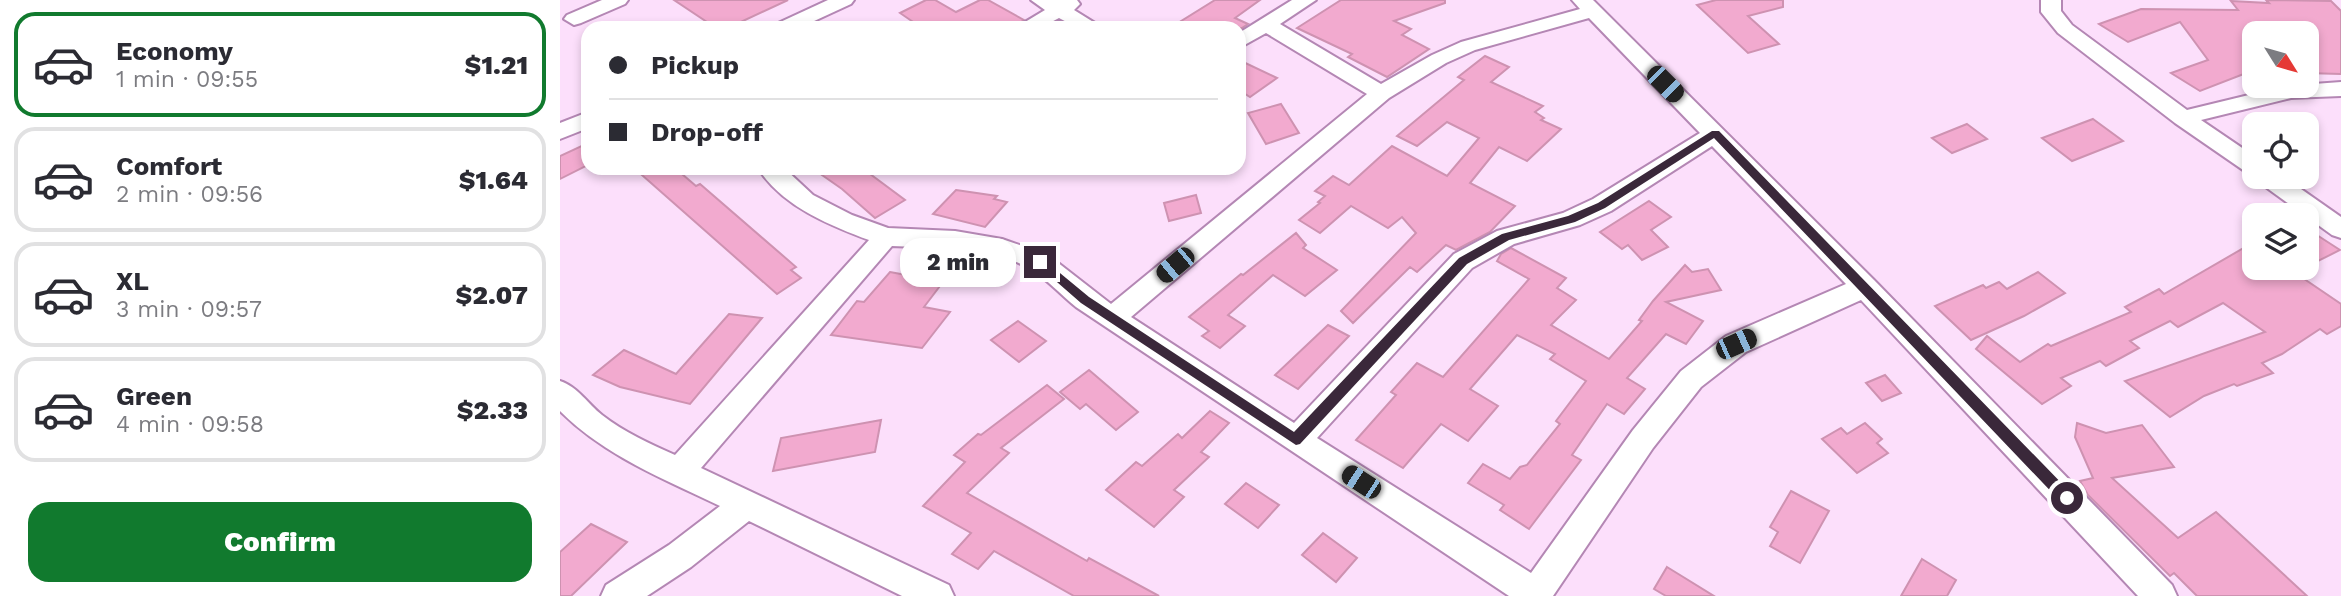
<!DOCTYPE html>
<html lang="en">
<head>
<meta charset="utf-8">
<style>
  :root { --surface:#fff; --page:#f2f2f3; --text:#2b2b33; --muted:#7c7c81; --line:#e1e1e2; --accent:#117a2e }
  body { margin:0; font-family:"Work Sans",sans-serif; background:var(--page); color:var(--text); height:100vh; display:flex; flex-direction:column; font-size:26px; white-space:nowrap }
  * { box-sizing:border-box; margin:0 }
  p { font-size:23px; color:var(--muted) }
  .icon { flex:none; width:38px; height:38px; fill:none; stroke:currentColor; stroke-width:2; stroke-linecap:round; stroke-linejoin:round }
  .map { position:relative; flex:1; overflow:hidden }
  .sheet { display:flex; flex-direction:column; background:var(--surface); width:560px }
  .sheet>* { flex:none }
  .top-card { position:absolute; left:21px; top:21px; width:665px; height:154px; border-radius:21px; box-shadow:0 4px 10px #0003; display:grid; align-content:center; height:154px; padding:0 28px; background:var(--surface) }
  .needle { width:46px; rotate:127deg }
  .buttons { position:absolute; left:1682px; top:21px; display:grid; gap:14px }
  .buttons a { display:grid; place-items:center; width:77px; height:77px; border-radius:14px; background:var(--surface); box-shadow:0 4px 10px #0003; font-size:35px }
  .end { position:absolute; width:32px; height:32px; margin:-16px; border:9px solid #3a283a; background:#fff; box-shadow:0 0 0 4px #fff }
  .from { border-radius:50% }
  .bubble { position:absolute; height:49px; border-radius:21px; background:var(--surface); box-shadow:0 4px 10px #0003; font-size:23px; font-weight:800; line-height:49px; text-align:center }
  .car { position:absolute; width:21px; height:42px; margin:-21px -10px; border-radius:9px; box-shadow:0 0 5px 2px #0007; background:linear-gradient(#222 24%,#8ab4d8 0 40%,#222 0 76%,#8ab4d8 0 86%,#222 0) }
  .top-card b { display:flex; align-items:center; gap:24px; height:66px; font-size:26px }
  .top-card b+b { border-top:2px solid var(--line) }
  .top-card i { width:18px; height:18px; background:var(--text) }
  ul { padding:12px 0 0; list-style:none }
  li { display:flex; align-items:center; gap:21px; height:105px; margin:0 14px 10px; padding:0 14px; border:4px solid var(--line); border-radius:21px }
  li div { flex:1 }
  li b { display:block; font-size:26px }
  li em { font-style:normal; font-weight:800 }
  li.on { border-color:var(--accent) }
  li>.icon { width:63px; height:63px; stroke-width:1.5 }
  .primary-button { display:flex; gap:14px; margin-top:auto; padding:14px 28px }
  .primary-button a { flex:1; height:80px; border-radius:21px; background:var(--accent); color:#fff; font-size:28px; font-weight:800; line-height:80px; text-align:center }
  main { display:flex; flex:1; min-height:0 }
  .map>svg:first-child { display:block }
</style>
</head>
<body>
<main>
<section class="sheet">
<ul>
<li class="on"><svg class="icon" aria-label="car" viewBox="0 0 24 24"><path d="M5 17H2v-5l4-1 3-4h7l3 4 3 1v5h-3M9 17h6M6 11h13"/><circle cx="7" cy="17" r="2"/><circle cx="17" cy="17" r="2"/></svg><div><b>Economy</b><p>1 min · 09:55</p></div><em>$1.21</em></li>
<li><svg class="icon" aria-label="car" viewBox="0 0 24 24"><path d="M5 17H2v-5l4-1 3-4h7l3 4 3 1v5h-3M9 17h6M6 11h13"/><circle cx="7" cy="17" r="2"/><circle cx="17" cy="17" r="2"/></svg><div><b>Comfort</b><p>2 min · 09:56</p></div><em>$1.64</em></li>
<li><svg class="icon" aria-label="car" viewBox="0 0 24 24"><path d="M5 17H2v-5l4-1 3-4h7l3 4 3 1v5h-3M9 17h6M6 11h13"/><circle cx="7" cy="17" r="2"/><circle cx="17" cy="17" r="2"/></svg><div><b>XL</b><p>3 min · 09:57</p></div><em>$2.07</em></li>
<li><svg class="icon" aria-label="car" viewBox="0 0 24 24"><path d="M5 17H2v-5l4-1 3-4h7l3 4 3 1v5h-3M9 17h6M6 11h13"/><circle cx="7" cy="17" r="2"/><circle cx="17" cy="17" r="2"/></svg><div><b>Green</b><p>4 min · 09:58</p></div><em>$2.33</em></li>
</ul>
<div class="primary-button"><a>Confirm</a></div>
</section>
<div class="map">
<svg width="1781" height="596" viewBox="0 0 1781 596">
  <rect width="100%" height="100%" fill="#fcdffb"/>
  <!-- building -->
  <g fill="#f2aacf" stroke="#ce92b1" stroke-width="2">
    <path d="M114 0H228L168 28H156Z"/>
    <path d="M366 0H375L396 12 420 0H428L464 20 453 28H362L340 13Z"/>
    <path d="M655 0H700L675 18 688 24 682 28H610Z"/>
    <path d="M781 0H885V3L834 21 851 29 842 35 869 49 827 77 788 57 792 54 737 28Z"/>
    <path d="M1156 0H1223V7L1188 16 1219 44 1188 53 1137 5Z"/>
    <path d="M1706 0 1771 1 1781 11V74L1746 73V24L1694 22V70L1640 91 1611 73 1648 60 1620 22 1568 42 1539 24 1581 9 1678 10 1671 1 1709 3Z"/>
    <path d="M925 56 949 67 931 82 983 106 975 112 984 118 981 120 1001 129 967 161 939 147 910 183 955 206 930 232 896 250 886 245 857 272 850 267 793 323 781 311 856 233 842 217 828 228 791 206 760 233 739 220 760 203 758 202 765 196 755 191 773 176 789 185 832 146 887 176 919 138 887 122 857 146 837 136 904 80 898 77Z"/>
    <path d="M679 60 717 78 690 97 679 90Z"/>
    <path d="M721 104 739 133 706 144 688 113Z"/>
    <path d="M1533 119 1563 141 1512 161 1482 138Z"/>
    <path d="M1407 124 1427 139 1392 153 1372 138Z"/>
    <path d="M28 143V165L0 179V156Z"/>
    <path d="M74 168H115L136 186 140 184 236 267 231 270 241 278 217 294Z"/>
    <path d="M252 168H302L345 200 315 218 282 189Z"/>
    <path d="M396 190 437 196 434 199 447 202 425 227 373 214Z"/>
    <path d="M636 195 641 213 609 221 604 203Z"/>
    <path d="M1089 201 1111 217 1091 230 1108 247 1082 260 1068 245 1062 249 1040 232Z"/>
    <path d="M1746 228 1780 250 1746 267Z"/>
    <path d="M736 233 746 245 743 248 777 270 745 296 713 275 668 315 685 326 660 348 642 336 649 331 629 317 681 274 683 275Z"/>
    <path d="M1694 242V268H1728L1781 304V326L1767 334 1760 329 1722 354 1702 363 1713 373 1677 386 1674 384 1644 396 1610 417 1565 381 1705 332 1663 303 1618 327 1610 321 1570 341 1579 348 1546 366 1540 361 1501 378 1511 386 1482 404 1416 349 1427 336 1460 362 1488 344 1491 346 1571 312 1565 307 1599 289 1604 294Z"/>
    <path d="M951 248 1006 278 997 288 1016 300 991 325 1049 359 1082 321 1079 320 1093 301 1125 265 1132 272 1148 269 1161 290 1106 302 1143 321 1126 344 1106 334 1067 378 1085 389 1064 414 1047 404 1012 455 1021 460 969 529 940 510 944 505 908 483 923 464 950 479 960 467 967 465 1000 424 996 421 1026 381 990 359 995 354 957 335 910 389 938 406 908 441 881 424 843 468 796 440 836 395 831 392 857 363 883 377 969 279 937 261 941 254Z"/>
    <path d="M330 272 383 282 364 307 390 312 362 348 271 335 297 301 304 302Z"/>
    <path d="M1478 272 1505 293 1464 316 1411 340 1375 306 1423 285 1426 288 1439 282 1447 289Z"/>
    <path d="M169 314 202 318 130 404 60 387 33 375 64 350 116 374Z"/>
    <path d="M458 321 486 341 459 362 431 340Z"/>
    <path d="M768 325 789 336 738 389 715 375Z"/>
    <path d="M529 370 578 412 556 430 526 404 520 409 500 392Z"/>
    <path d="M1325 375 1341 393 1322 401 1306 383Z"/>
    <path d="M487 385 504 399 441 448 449 453 407 493 527 561 529 558 599 596H514L434 551 418 569 392 554 411 533 363 506 405 462 394 455 418 434 421 435Z"/>
    <path d="M650 411 669 423 641 452 649 457 614 490 624 497 594 527 546 490 576 462 582 466 618 434 622 438Z"/>
    <path d="M321 420 315 452 213 471 221 438Z"/>
    <path d="M1305 423 1322 439 1317 443 1328 453 1297 473 1262 439 1281 428 1287 434Z"/>
    <path d="M1517 423 1546 433 1582 425 1614 467 1552 478 1618 538 1656 512 1747 596H1637L1614 573 1610 576 1528 495 1520 481 1533 478 1515 437Z"/>
    <path d="M686 483 719 505 698 528 665 504Z"/>
    <path d="M1231 491 1269 511 1240 563 1210 546 1218 532 1210 527Z"/>
    <path d="M31 524 67 542 11 596H0V552Z"/>
    <path d="M763 533 797 558 776 582 742 555Z"/>
    <path d="M1362 559 1396 580 1387 596H1341Z"/>
    <path d="M1107 567 1154 596H1106L1094 589Z"/>
  </g>
  <g fill="none" stroke-linecap="round" stroke-linejoin="round">
    <!-- street casing -->
    <g stroke="#b487b4" stroke-width="4">
      <g id="street">
        <path d="M42 0H68L65 4 21 23 14 25 4 19 7 15Z"/>
        <path d="M268 0H294L291 4 239 28H213L216 24Z"/>
        <path d="M471 0H517L520 4 514 10 543 28H518L499 18 480 28H455L485 10Z"/>
        <path d="M732 0H756L720 24 821 84 872 55 901 42 1020 9 1012 0H1033L1314 280 1612 585 1617 596H1578L1301 300 1186 352 1141 387 1093 448 993 596H949L516 307C501 295 486 278 470 269 431 245 376 248 332 246L141 468 389 585 394 596H342L189 521 131 567 87 596H41L46 585 109 545 160 506C104 479 45 456 0 411V381C18 387 28 404 42 415 64 432 90 444 115 455L309 240C269 225 222 206 198 168H224L253 195 292 215 328 228 395 231 442 239 488 255 551 304 807 94 706 33 679 48V33ZM1029 18 1140 133 1033 199 1003 213 937 231 894 254 734 423 571 317 829 98 886 63 915 50ZM1152 146 1286 284 1166 336 1121 371 1073 430 971 573 757 438 912 268 954 244 1020 225 1051 211Z"/>
        <path d="M1481 0H1501V11L1512 25 1627 110 1726 86 1781 82V96L1731 98 1641 120 1694 156V175L1686 172 1615 123 1498 33 1481 12Z"/>
        <path d="M28 112V128L0 139V123Z"/>
        <path d="M1696 177H1724L1781 217V238L1772 235 1700 183Z"/>
      </g>
    </g>
    <!-- street -->
    <use href="#street" fill="#fff" fill-rule="evenodd"/>
  </g>
  <!-- route -->
  <path fill="#3a283a" d="M1152 131H1159L1512 494V503H1502L1154 138 1045 208 1015 222 949 240 907 264 740 444 736 445 521 303 474 262 476 259H483L529 297 734 432 899 258 942 234 1008 216 1038 203Z"/>
</svg>
<div class="buttons">
<a><svg class="needle" viewBox="-14 -14 28 28"><path d="M0-13l5 13h-10z" fill="#e53935"/><path d="M0 13l5-13h-10z" fill="#7c7c81"/></svg></a>
<a><svg class="icon" aria-label="locate" viewBox="0 0 24 24"><circle cx="12" cy="12" r="6"/><path d="M12 2v4M12 18v4M2 12h4M18 12h4"/></svg></a>
<a><svg class="icon" aria-label="layers" viewBox="0 0 24 24"><path d="M12 4l9 5-9 5-9-5zM3 14l9 5 9-5"/></svg></a>
</div>
<i class="end from" style="left:1507px;top:498px"></i>
<i class="end" style="left:480px;top:262px"></i>
<div class="bubble" style="left:340px;top:238px;width:116px">2 min</div>
<i class="car" style="left:1105px;top:84px;rotate:135deg"></i>
<i class="car" style="left:615px;top:265px;rotate:230deg"></i>
<i class="car" style="left:1176px;top:344px;rotate:66deg"></i>
<i class="car" style="left:801px;top:482px;rotate:303deg"></i>
<div class="top-card">
<b><i class="from"></i>Pickup</b>
<b><i></i>Drop-off</b>
</div>
</div>
</main>
</body>
</html>
